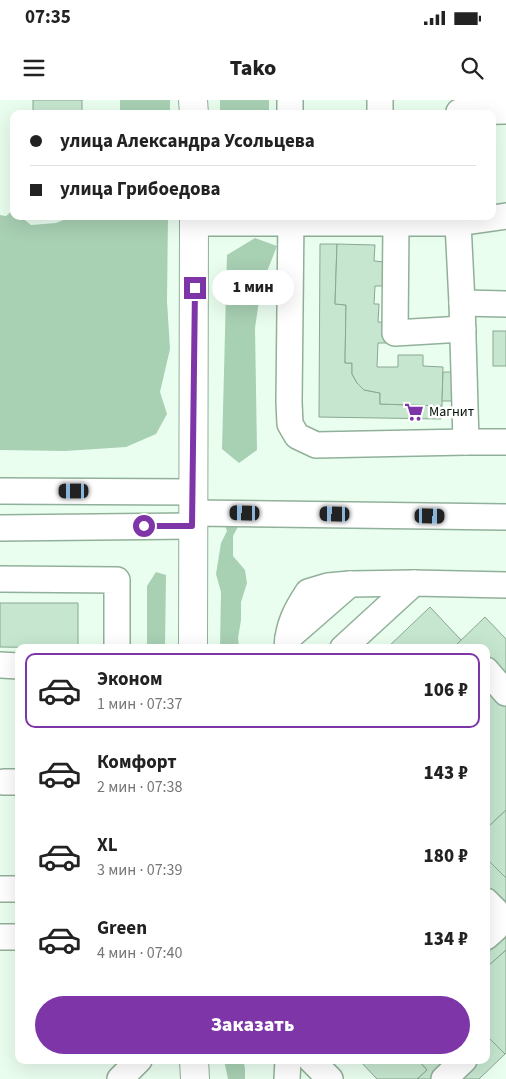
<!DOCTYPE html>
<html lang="ru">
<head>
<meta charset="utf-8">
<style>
  :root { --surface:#fff; --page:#f2f2f2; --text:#222; --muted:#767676; --line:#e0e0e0; --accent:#7d35a8 }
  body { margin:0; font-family:"Source Sans 3",sans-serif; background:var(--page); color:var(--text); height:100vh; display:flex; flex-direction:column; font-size:19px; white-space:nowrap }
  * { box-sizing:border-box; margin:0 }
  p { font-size:16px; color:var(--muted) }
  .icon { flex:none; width:28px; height:28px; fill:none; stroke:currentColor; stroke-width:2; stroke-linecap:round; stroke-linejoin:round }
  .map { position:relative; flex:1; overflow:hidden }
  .drawer { position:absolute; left:15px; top:544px; width:475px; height:420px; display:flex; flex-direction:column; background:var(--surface); border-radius:10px; box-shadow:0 5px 20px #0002 }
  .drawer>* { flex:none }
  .guide { position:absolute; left:10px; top:10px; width:486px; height:110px; border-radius:10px; box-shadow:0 5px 20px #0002; display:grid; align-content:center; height:110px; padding:0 20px; background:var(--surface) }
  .end { position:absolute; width:22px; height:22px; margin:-11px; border:6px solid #7d35a8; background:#fff; box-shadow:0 0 0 2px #fff }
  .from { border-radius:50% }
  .bubble { position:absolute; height:35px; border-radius:18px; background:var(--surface); box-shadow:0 5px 20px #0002; font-size:16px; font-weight:800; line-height:35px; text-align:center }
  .car { position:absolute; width:15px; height:30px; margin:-15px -8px; border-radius:6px; box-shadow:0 0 4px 1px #0007; background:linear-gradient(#222 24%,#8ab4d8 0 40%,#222 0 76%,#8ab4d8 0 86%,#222 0) }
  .guide b { display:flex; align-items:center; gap:18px; height:48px; font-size:19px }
  .guide b+b { border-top:1px solid var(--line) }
  .guide i { width:12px; height:12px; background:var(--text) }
  ul { padding:9px 0 0; list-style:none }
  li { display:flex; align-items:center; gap:15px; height:75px; margin:0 10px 8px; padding:0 10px; border:2px solid transparent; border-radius:10px }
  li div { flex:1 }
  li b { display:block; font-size:19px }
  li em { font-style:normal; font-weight:800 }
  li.current { border-color:var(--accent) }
  li>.icon { width:45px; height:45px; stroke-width:1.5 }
  .cta { display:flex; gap:10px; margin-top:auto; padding:10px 20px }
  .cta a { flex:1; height:58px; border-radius:30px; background:var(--accent); color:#fff; font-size:20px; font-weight:800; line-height:58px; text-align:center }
  .status { display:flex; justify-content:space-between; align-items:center; height:35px; padding:0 25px; background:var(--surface); direction:ltr }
  .status svg { height:14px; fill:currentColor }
  header { display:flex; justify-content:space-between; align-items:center; height:65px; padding:0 20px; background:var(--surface); font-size:22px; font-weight:800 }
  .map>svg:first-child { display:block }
</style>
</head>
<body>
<div class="status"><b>07:35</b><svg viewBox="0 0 49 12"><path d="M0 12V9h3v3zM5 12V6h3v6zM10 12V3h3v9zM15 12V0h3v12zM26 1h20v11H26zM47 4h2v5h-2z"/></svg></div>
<header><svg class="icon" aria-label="menu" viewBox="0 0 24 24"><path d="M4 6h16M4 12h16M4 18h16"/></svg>Tako<svg class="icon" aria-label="search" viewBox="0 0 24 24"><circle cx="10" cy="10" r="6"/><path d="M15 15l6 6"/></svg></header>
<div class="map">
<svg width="506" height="979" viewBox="0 0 506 979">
  <rect width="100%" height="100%" fill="#eafef0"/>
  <!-- green -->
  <g fill="#a8d0b3">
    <rect x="120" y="0" width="50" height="14"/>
    <rect x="220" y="0" width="49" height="14"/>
    <path d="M14 109V116H20L31 125 56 123 73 116H168L167 201 170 249 160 292 167 314 156 334 126 347 65 351 0 350V115L6 116Z"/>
    <path d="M255 138 277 146 261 187 255 228 257 350 239 363 222 349 227 155Z"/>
    <path d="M243 417 233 436V456L245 470 247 483 241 502V520L238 538 239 547H220L221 492 216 474 221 443 227 431 223 421Z"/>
    <path d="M156 472 166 475 165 547H147V486Z"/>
    <path d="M224 960H243L245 968V979H228Z"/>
  </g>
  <!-- building -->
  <g fill="#c6e6cf" stroke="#89a891">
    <rect x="33" y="0" width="49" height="14"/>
    <path d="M320 144H337L335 204 346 205 345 263H352V274L357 283 364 290 380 293V304L442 306 441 319 319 317Z"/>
    <path d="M337 144 375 145 374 161 385 162 384 186H375L374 204H379L378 222 391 223 390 243H378L377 267H398V255H423V266L443 267 442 306 380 304V293L364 290 357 283 352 274V263H345L346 205 335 204Z"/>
    <rect x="493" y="231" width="13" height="35"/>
    <path d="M443 272H459V301H442Z"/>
    <path d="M0 503H78V548L0 547Z"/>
    <path d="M430 507 461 540 453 548H387Z"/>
    <path d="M485 517 506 539V710L486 729V548H453Z"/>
    <path d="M506 710V778L486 758V729Z"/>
    <path d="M486 758 506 778V850L486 868Z"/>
    <path d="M506 850V953L505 954 486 935V868Z"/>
    <path d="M486 935 505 954 479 979H419L418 978 427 970 418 960H486Z"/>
    <path d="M359 960H418L427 970 417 979H377Z"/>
  </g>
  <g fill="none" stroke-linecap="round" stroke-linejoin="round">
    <!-- minor casing -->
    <g stroke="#91b099" stroke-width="28">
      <g id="minor">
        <path d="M290 0V14"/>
        <path d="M380 0V14"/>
        <path d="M459 12 506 11"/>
        <path d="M291 116 289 302 290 324 297 336 316 345 466 342H506"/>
        <path d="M194 123H458V116"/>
        <path d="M396 123 395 233 463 229"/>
        <path d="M462 203 506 204"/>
        <path d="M466 342 462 203 458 123 506 116"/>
        <path d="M0 391 193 392"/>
        <path d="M193 413 506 417"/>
        <path d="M0 428 192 426"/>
        <path d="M0 479 117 480V548"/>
        <path d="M288 538 350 484"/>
        <path d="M287 548C288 525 296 510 308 492L328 486 350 484 414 483 506 485"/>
        <path d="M343 548 414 483"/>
        <path d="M0 565 19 566"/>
        <path d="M486 570 506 593"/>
        <path d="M4 682H19"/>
        <path d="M0 789H19"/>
        <path d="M486 801 495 810V829L486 837"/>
        <path d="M0 837H19"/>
        <path d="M311 960 330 979"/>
        <path d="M120 979 139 960"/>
        <path d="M287 979 288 960"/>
        <path d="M444 979 464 960"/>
      </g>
    </g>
    <!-- major casing -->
    <g stroke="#91b099" stroke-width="30">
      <g id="major">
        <path d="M193 0 194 14"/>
        <path d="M193 548 194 116"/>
        <path d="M194 960 195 979"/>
      </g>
    </g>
    <!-- minor -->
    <use href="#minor" stroke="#fff" stroke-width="25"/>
    <!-- major -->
    <use href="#major" stroke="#fff" stroke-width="28"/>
  </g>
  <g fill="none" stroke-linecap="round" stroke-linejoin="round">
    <!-- route -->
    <path stroke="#7d35a8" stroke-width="6" d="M144 426H192L195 188"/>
  </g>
  <!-- icons -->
  <defs>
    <g id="supermarket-bare" transform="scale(1.5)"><path d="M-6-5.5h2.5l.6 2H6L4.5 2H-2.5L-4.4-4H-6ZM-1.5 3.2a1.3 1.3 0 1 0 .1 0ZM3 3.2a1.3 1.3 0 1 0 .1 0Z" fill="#7d35a8" stroke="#fff" stroke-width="2.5" paint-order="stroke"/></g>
  </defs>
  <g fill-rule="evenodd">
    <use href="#supermarket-bare" x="414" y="312"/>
  </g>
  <g text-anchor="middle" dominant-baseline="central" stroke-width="5" stroke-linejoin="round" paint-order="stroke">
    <!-- poi labels -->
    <g font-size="14" fill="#07130b" stroke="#fff" text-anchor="start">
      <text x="429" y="312">Магнит</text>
    </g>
  </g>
</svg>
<i class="end from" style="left:144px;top:426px"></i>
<i class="end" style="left:195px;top:188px"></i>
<div class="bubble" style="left:212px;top:170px;width:82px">1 мин</div>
<i class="car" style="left:74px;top:391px;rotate:270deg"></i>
<i class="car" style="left:245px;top:413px;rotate:271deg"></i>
<i class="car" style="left:335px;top:414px;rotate:271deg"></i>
<i class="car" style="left:430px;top:416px;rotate:91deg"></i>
<div class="guide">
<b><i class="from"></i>улица Александра Усольцева</b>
<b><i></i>улица Грибоедова</b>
</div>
<section class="drawer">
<ul>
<li class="current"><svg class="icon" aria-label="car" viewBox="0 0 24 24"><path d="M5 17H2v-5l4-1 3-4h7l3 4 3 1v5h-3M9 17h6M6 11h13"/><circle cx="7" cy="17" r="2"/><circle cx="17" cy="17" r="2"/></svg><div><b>Эконом</b><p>1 мин · 07:37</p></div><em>106 ₽</em></li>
<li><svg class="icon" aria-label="car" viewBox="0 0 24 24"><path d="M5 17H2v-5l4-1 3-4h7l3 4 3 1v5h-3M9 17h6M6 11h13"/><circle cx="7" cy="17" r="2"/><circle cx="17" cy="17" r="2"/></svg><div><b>Комфорт</b><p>2 мин · 07:38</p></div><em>143 ₽</em></li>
<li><svg class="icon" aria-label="car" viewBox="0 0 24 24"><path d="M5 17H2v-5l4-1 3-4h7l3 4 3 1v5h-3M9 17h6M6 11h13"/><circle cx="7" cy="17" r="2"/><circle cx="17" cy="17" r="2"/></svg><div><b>XL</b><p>3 мин · 07:39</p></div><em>180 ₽</em></li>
<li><svg class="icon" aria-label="car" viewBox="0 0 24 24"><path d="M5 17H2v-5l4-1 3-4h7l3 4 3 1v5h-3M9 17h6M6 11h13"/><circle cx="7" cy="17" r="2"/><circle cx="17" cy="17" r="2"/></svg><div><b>Green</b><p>4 мин · 07:40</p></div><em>134 ₽</em></li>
</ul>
<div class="cta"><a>Заказать</a></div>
</section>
</div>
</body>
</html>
